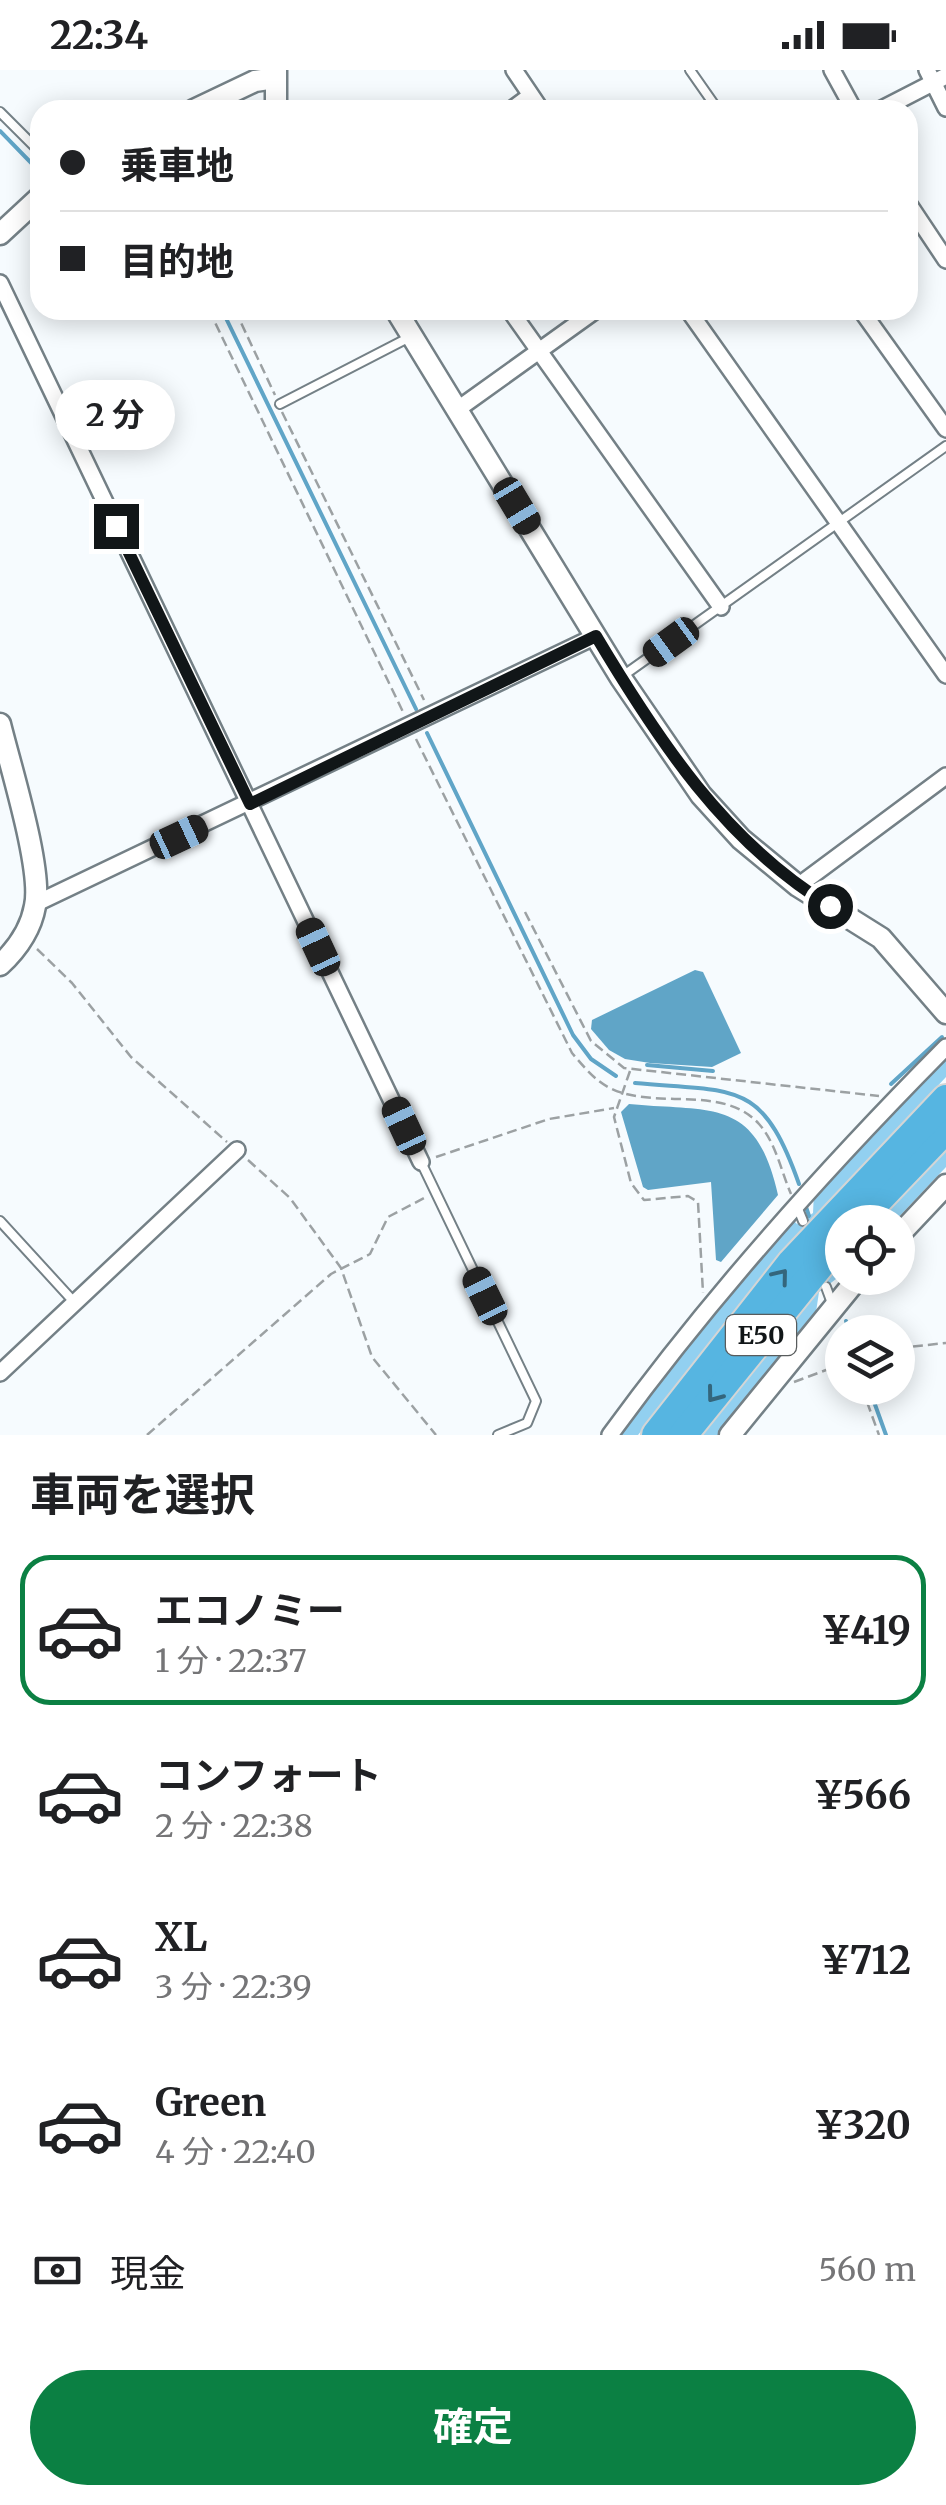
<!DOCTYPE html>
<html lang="ja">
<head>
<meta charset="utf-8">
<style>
  :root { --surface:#fff; --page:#f2f2f2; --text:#202124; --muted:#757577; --line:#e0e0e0; --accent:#0b8043 }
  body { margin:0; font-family:Merriweather,"Noto Sans JP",serif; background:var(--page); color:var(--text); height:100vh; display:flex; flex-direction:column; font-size:38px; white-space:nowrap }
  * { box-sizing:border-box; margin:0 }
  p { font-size:32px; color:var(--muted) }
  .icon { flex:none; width:55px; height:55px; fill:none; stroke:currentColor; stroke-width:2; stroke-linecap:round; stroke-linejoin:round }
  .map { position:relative; height:1365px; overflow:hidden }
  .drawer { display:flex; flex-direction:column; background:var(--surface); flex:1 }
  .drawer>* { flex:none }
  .guide { position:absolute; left:30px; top:30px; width:888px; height:220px; border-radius:30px; box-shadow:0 5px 25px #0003; display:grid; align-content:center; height:220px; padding:0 30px; background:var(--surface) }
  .fabs { position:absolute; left:825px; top:1135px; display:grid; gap:20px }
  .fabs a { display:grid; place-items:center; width:90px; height:90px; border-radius:50%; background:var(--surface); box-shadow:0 5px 25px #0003; font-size:50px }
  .end { position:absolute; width:45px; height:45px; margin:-22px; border:12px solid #111618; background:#fff; box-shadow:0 0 0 5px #fff }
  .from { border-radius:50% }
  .bubble { position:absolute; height:70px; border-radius:35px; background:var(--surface); box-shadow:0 5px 25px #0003; font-size:32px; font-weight:700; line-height:70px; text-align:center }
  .car { position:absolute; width:30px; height:60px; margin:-30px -15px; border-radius:12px; box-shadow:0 0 8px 2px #0007; background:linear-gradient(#222 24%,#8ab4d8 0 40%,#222 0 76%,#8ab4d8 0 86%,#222 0) }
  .guide b { display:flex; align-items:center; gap:35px; height:95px; font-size:38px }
  .guide b+b { border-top:2px solid var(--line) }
  .guide i { width:25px; height:25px; background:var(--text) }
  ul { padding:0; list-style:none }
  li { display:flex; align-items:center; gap:30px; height:150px; margin:0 20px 15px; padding:0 10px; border:5px solid transparent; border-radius:30px }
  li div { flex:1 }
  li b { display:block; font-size:38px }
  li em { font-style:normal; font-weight:700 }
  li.selected { border-color:var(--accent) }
  li>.icon { width:90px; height:90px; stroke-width:1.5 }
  h2 { padding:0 30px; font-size:45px; line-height:120px }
  .pay { display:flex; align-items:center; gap:25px; height:110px; padding:0 30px; font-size:38px }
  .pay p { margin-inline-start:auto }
  .button { display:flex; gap:20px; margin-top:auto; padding:20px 30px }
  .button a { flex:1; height:115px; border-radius:60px; background:var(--accent); color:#fff; font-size:40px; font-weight:700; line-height:115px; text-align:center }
  .status { display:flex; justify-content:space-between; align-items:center; height:70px; padding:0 50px; background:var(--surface); direction:ltr }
  .status svg { height:28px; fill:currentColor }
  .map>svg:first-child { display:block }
</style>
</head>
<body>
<div class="status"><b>22:34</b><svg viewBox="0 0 49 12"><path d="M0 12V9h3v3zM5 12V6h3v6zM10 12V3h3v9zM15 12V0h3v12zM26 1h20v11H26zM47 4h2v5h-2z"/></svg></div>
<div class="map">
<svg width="946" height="1365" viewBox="0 0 946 1365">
  <rect width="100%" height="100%" fill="#f6fbfe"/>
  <!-- green -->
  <g fill="#92d0f0">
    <path d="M946 984V1007L785 1179 638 1365H617L695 1261 793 1150 797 1154 813 1143 814 1122Z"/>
    <path d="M946 1078V1097L894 1152H875Z"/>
    <path d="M842 1188 846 1208 836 1209 819 1222 816 1242 719 1365H700Z"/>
  </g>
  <!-- water -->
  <g fill="#60a5c7">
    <path d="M695 900 703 902 741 983 712 997 650 993 625 989 609 980 591 959 592 950Z"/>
    <path d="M629 1034C713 1042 756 1027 778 1125L721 1192 716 1190 711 1112 648 1120 643 1117 621 1042Z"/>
  </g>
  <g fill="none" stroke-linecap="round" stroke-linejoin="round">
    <!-- stream -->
    <g stroke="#60a5c7" stroke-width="4">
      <path d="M0 61 40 102"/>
      <path d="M222 240 416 639"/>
      <path d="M427 663 573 965 591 989 616 1006"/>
      <path d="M647 995 713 1001"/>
      <path d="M635 1013C736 1022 762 1009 799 1114"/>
      <path d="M891 1014 942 967"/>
      <path d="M805 1134 809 1146"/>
      <path d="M846 1251 850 1262"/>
      <path d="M869 1318 886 1365"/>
    </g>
    <!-- service casing -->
    <g stroke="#748086" stroke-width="12">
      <g id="service">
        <path d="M690 0 718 40"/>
        <path d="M0 42 40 82"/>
        <path d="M280 334 408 268"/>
        <path d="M624 605 946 376"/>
        <path d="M421 1092 536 1331 527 1353 498 1365"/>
        <path d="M796 1134 803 1151"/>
        <path d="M0 1151 75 1233"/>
        <path d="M826 1217 833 1236"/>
      </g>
    </g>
    <!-- minor casing -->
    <g stroke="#748086" stroke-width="20">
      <g id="minor">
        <path d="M514 0 541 40"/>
        <path d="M832 0 854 40"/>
        <path d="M927 0 946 38"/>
        <path d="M511 40 530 26"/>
        <path d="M880 40 946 6"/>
        <path d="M908 133 946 190"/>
        <path d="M0 213 421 1092"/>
        <path d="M510 240 721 537"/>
        <path d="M688 240 946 605"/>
        <path d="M861 240 946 359"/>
        <path d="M458 339 596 240"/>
        <path d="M798 816 946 706"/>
        <path d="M37 833 596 566"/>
        <path d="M0 1303 237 1080"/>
        <path d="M610 1365C711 1226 825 1099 946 977"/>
      </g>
    </g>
    <!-- tertiary casing -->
    <g stroke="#748086" stroke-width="25">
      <g id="tertiary">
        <path d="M276 0V40"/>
        <path d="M194 40 255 11 275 8"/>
        <path d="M0 164 40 127"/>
        <path d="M396 240 621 608 701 725 741 769 798 816 881 868 946 943"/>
        <path d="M0 654C10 695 43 800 35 836 31 859 16 880 0 895"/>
        <path d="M898 1166 946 1115"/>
        <path d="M730 1365 858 1208"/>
      </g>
    </g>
    <!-- motorway casing -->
    <g stroke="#d4d5d5" stroke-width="32">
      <g id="motorway">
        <path d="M857 1152 946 1059"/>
        <path d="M656 1365 792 1192 946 1029"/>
        <path d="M683 1365 842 1168"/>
      </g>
    </g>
    <!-- path -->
    <g stroke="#9ca1a3" stroke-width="2.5" stroke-dasharray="10 5" stroke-linecap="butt">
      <path d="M209 240 404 644"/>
      <path d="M235 240 275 325"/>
      <path d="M282 342 424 630"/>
      <path d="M416 669 572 983C584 997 596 1012 612 1019 657 1040 723 1014 759 1054 776 1073 781 1101 791 1124"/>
      <path d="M525 842 591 971 624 998 879 1026"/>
      <path d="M37 879 72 913 131 987 227 1072"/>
      <path d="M630 1001 614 1047 631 1113 644 1130 688 1126 698 1132 703 1223"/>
      <path d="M436 1087 549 1049 614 1038"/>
      <path d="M248 1090 290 1128 341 1198 372 1287 436 1365"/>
      <path d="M898 1278 946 1273"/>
      <path d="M794 1312 842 1294"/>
      <path d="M862 1318 879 1365"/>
      <path d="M147 1365 331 1204 370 1184 388 1147 426 1127"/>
    </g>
    <!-- service -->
    <use href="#service" stroke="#fff" stroke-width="8"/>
    <!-- minor -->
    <use href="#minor" stroke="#fff" stroke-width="15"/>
    <!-- tertiary -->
    <use href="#tertiary" stroke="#fff" stroke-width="20"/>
    <!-- motorway -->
    <use href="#motorway" stroke="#56b5e1" stroke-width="28"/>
  </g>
  <!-- one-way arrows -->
  <defs><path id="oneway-chevron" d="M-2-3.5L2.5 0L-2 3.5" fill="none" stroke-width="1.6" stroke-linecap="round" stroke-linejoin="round" transform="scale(2.5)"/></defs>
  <g stroke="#34667c">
    <use href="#oneway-chevron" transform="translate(781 1206) rotate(-51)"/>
    <use href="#oneway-chevron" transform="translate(714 1325) rotate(127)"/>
  </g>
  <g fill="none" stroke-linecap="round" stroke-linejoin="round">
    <!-- route -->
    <path stroke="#111618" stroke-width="12" d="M116 456 250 734 596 566C658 670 725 772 830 836"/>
  </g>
  <g text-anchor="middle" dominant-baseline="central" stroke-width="10" stroke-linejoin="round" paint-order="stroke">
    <!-- shield labels -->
    <rect fill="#fff" stroke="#585c5d" stroke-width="2.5" x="726" y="1245" width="70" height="40" rx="8"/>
    <g font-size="25" font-weight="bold" fill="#111618">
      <text x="761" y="1265">E50</text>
    </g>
  </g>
</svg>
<div class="fabs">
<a><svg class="icon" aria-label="locate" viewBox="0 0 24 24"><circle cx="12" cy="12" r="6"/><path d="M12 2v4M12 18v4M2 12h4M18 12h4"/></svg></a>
<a><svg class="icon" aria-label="layers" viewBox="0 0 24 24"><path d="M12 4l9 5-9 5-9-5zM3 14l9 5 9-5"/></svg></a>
</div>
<i class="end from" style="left:830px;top:836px"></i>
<i class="end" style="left:116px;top:456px"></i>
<div class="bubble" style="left:55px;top:310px;width:120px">2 分</div>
<i class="car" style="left:517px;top:436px;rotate:149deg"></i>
<i class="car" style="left:671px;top:572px;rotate:234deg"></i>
<i class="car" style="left:179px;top:767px;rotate:65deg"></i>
<i class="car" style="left:318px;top:877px;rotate:335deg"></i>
<i class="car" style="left:404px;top:1056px;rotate:335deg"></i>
<i class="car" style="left:485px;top:1226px;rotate:334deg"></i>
<div class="guide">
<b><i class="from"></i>乗車地</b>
<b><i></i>目的地</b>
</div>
</div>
<section class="drawer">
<h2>車両を選択</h2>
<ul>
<li class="selected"><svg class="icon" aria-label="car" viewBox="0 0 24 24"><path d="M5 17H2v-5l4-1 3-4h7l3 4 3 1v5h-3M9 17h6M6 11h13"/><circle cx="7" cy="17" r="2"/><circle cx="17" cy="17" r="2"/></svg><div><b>エコノミー</b><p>1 分 · 22:37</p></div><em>¥419</em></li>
<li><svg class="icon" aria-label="car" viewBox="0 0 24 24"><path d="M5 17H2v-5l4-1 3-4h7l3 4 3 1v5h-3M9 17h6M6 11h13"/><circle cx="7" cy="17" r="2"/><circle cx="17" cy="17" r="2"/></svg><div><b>コンフォート</b><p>2 分 · 22:38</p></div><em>¥566</em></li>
<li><svg class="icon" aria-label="car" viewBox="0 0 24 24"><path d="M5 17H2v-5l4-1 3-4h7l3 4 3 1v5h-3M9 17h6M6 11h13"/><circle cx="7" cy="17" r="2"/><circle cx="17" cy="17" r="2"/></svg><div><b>XL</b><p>3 分 · 22:39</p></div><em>¥712</em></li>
<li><svg class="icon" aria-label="car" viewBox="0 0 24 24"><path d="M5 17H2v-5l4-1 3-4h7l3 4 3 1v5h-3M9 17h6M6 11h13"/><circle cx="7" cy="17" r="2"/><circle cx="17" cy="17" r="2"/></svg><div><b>Green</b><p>4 分 · 22:40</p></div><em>¥320</em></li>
</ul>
<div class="pay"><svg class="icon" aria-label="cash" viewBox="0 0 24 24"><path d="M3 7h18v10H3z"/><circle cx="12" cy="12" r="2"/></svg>現金<p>560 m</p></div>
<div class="button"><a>確定</a></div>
</section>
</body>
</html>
